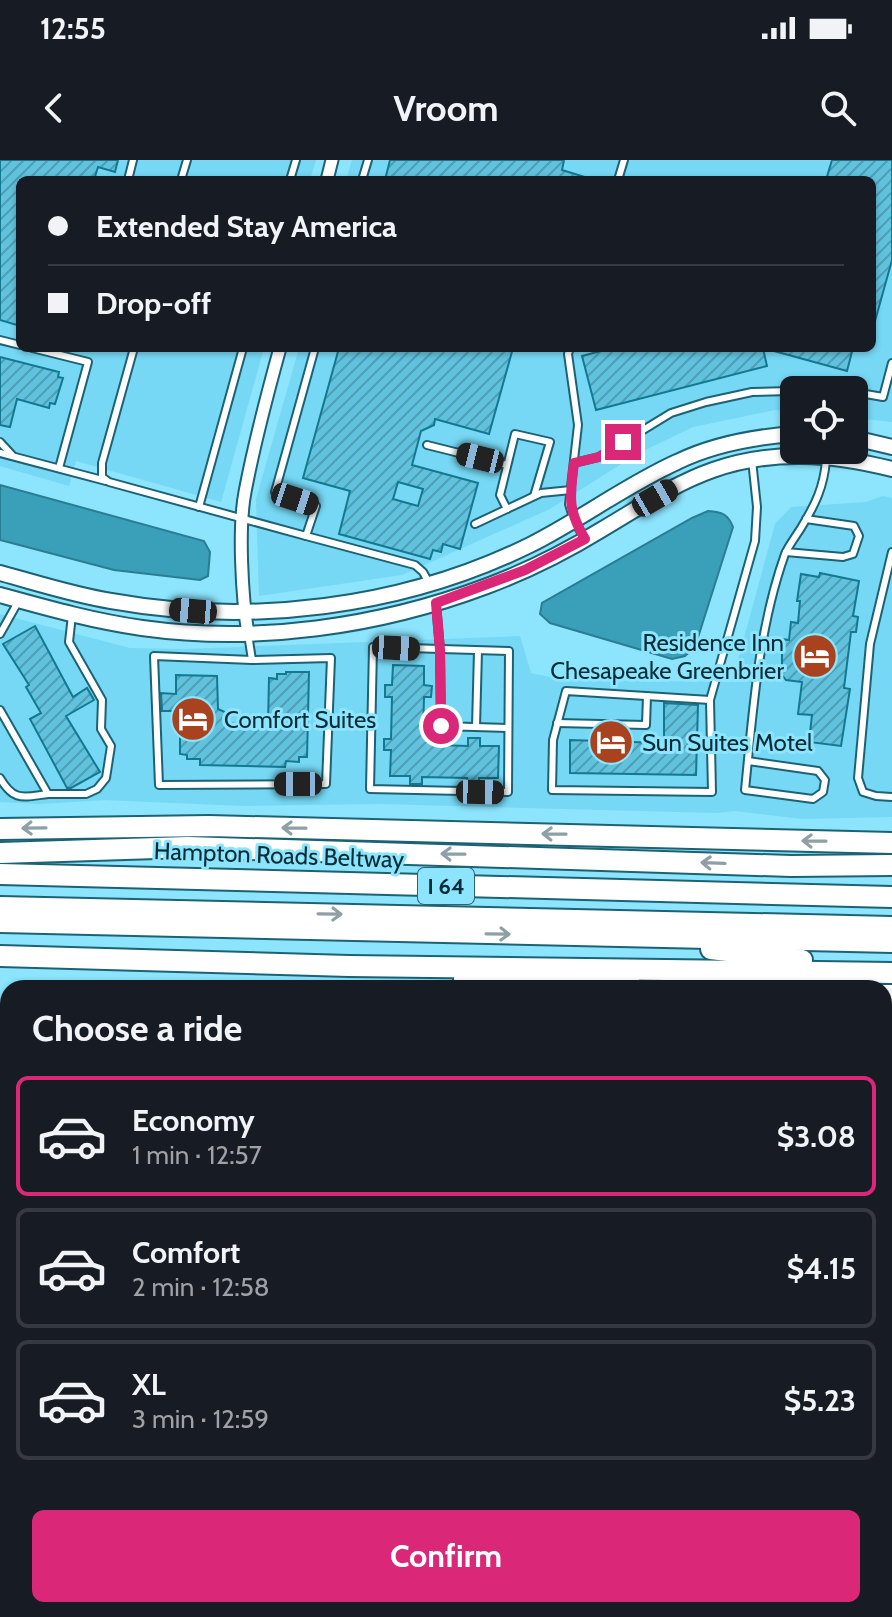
<!DOCTYPE html>
<html lang="en">
<head>
<meta charset="utf-8">
<style>
  :root { --surface:#171b24; --page:#20242c; --text:#f1f3f6; --muted:#9ea1a6; --line:#363941; --accent:#db2777 }
  body { margin:0; font-family:Cabin,sans-serif; background:var(--page); color:var(--text); height:100vh; display:flex; flex-direction:column; font-size:30px; white-space:nowrap }
  * { box-sizing:border-box; margin:0 }
  p { font-size:26px; color:var(--muted) }
  .icon { flex:none; width:44px; height:44px; fill:none; stroke:currentColor; stroke-width:2; stroke-linecap:round; stroke-linejoin:round }
  .map { position:relative; flex:1; overflow:hidden }
  .side { position:absolute; left:0px; top:820px; width:892px; height:638px; display:flex; flex-direction:column; background:var(--surface); border-radius:24px 24px 0 0; box-shadow:0 2px 6px #0004 }
  .side>* { flex:none }
  .guide { position:absolute; left:16px; top:16px; width:860px; height:176px; border-radius:12px; box-shadow:0 2px 6px #0004; display:grid; align-content:center; height:176px; padding:0 32px; background:var(--surface) }
  .buttons { position:absolute; left:780px; top:216px; display:grid; gap:16px }
  .buttons a { display:grid; place-items:center; width:88px; height:88px; border-radius:12px; background:var(--surface); box-shadow:0 2px 6px #0004; font-size:40px }
  .end { position:absolute; width:36px; height:36px; margin:-18px; border:10px solid #db2777; background:#fff; box-shadow:0 0 0 4px #fff }
  .from { border-radius:50% }
  .car { position:absolute; width:24px; height:48px; margin:-24px -12px; border-radius:10px; box-shadow:0 0 6px 2px #0007; background:linear-gradient(#222 24%,#8ab4d8 0 40%,#222 0 76%,#8ab4d8 0 86%,#222 0) }
  .guide b { display:flex; align-items:center; gap:28px; height:76px; font-size:30px }
  .guide b+b { border-top:2px solid var(--line) }
  .guide i { width:20px; height:20px; background:var(--text) }
  ul { padding:0; list-style:none }
  li { display:flex; align-items:center; gap:24px; height:120px; margin:0 16px 12px; padding:0 16px; border:4px solid var(--line); border-radius:12px }
  li div { flex:1 }
  li b { display:block; font-size:30px }
  li em { font-style:normal; font-weight:700 }
  li.current { border-color:var(--accent) }
  li>.icon { width:72px; height:72px; stroke-width:1.5 }
  h2 { padding:0 32px; font-size:36px; line-height:96px }
  .button { display:flex; gap:16px; margin-top:auto; padding:16px 32px }
  .button a { flex:1; height:92px; border-radius:12px; background:var(--accent); color:#fff; font-size:32px; font-weight:700; line-height:92px; text-align:center }
  .status { display:flex; justify-content:space-between; align-items:center; height:56px; padding:0 40px; background:var(--surface); direction:ltr }
  .status svg { height:22px; fill:currentColor }
  header { display:flex; justify-content:space-between; align-items:center; height:104px; padding:0 32px; background:var(--surface); font-size:36px; font-weight:700 }
  .map>svg:first-child { display:block }
</style>
</head>
<body>
<div class="status"><b>12:55</b><svg viewBox="0 0 49 12"><path d="M0 12V9h3v3zM5 12V6h3v6zM10 12V3h3v9zM15 12V0h3v12zM26 1h20v11H26zM47 4h2v5h-2z"/></svg></div>
<header><svg class="icon" aria-label="back" viewBox="0 0 24 24"><path d="M15 5l-7 7 7 7"/></svg>Vroom<svg class="icon" aria-label="search" viewBox="0 0 24 24"><circle cx="10" cy="10" r="6"/><path d="M15 15l6 6"/></svg></header>
<div class="map">
<svg width="892" height="1457" viewBox="0 0 892 1457">
  <defs>
    <pattern id="industrial-furrows" width="10" height="10" patternUnits="userSpaceOnUse" patternTransform="scale(2)"><rect width="10" height="10" fill="#76d8f4"/><path d="M-1 1l2-2M0 10L10 0M9 11l2-2" fill="none" stroke="#65bad2"/></pattern>
    <pattern id="building-hatch" width="6" height="6" patternUnits="userSpaceOnUse" patternTransform="scale(2)"><rect width="6" height="6" fill="#61c2de"/><path d="M-1 1l2-2M0 6l6-6M5 7l2-2" fill="none" stroke="#4e9eb5"/></pattern>
  </defs>
  <rect width="100%" height="100%" fill="#8ce4fd"/>
  <!-- built -->
  <g fill="#76d8f4">
    <path d="M0 0H316L310 20H20V188H264L221 342 76 301 69 326 0 306Z"/>
    <path d="M352 0H892V262L854 258V230H794V252L775 250 693 267 637 294 550 349 402 415 259 436 256 339 299 188H872V20H346Z"/>
    <path d="M883 336 892 338V657L803 659 735 651 716 653 379 644 243 646 105 640 40 644 0 642V454L130 488 184 489 520 476 531 513 565 520 732 522 775 364 791 347 866 342Z"/>
  </g>
  <!-- industrial -->
  <path fill="url(#industrial-furrows)" d="M0 843H8V1450H884V863L892 864V1457H0Z"/>
  <!-- water -->
  <g fill="#3a9fb9" stroke="#2a7d92" stroke-width="2">
    <path d="M0 325 204 381 210 392 208 416 200 420 114 410 0 380Z"/>
    <path d="M708 351C722 352 728 354 733 367L695 487 685 496 672 499 550 463 540 454 542 443 692 358Z"/>
  </g>
  <!-- building -->
  <g fill="url(#building-hatch)" stroke="#137890" stroke-width="2" fill-rule="evenodd">
    <path d="M0 0H118L115 12 98 7 94 20H20V166L0 160Z"/>
    <path d="M390 0H564L562 10 588 18V20H385Z"/>
    <path d="M832 0H892V100L875 161H872V20H826Z"/>
    <path d="M339 188H513L489 274 435 259 434 265 421 271 412 305 478 323 460 389 443 384 441 392 433 390 430 399 339 374 350 331 303 318ZM398 322 423 329 418 346 393 339Z"/>
    <path d="M612 188H763L767 206 596 250 582 196Z"/>
    <path d="M775 188H853L847 211 774 191Z"/>
    <path d="M0 197 59 212 58 217 63 218 55 244 50 243 49 248 17 239 10 267 0 265Z"/>
    <path d="M820 413 859 421 853 456 858 457 856 472H851L844 528 850 529 841 586 809 582 812 555 798 554 802 522 786 520 782 515V479L789 480 791 462 798 463 800 441H797L801 414 819 417Z"/>
    <path d="M35 466 73 537 87 528 94 540 66 556 100 612 71 628H67L30 559 41 553 26 527 29 525 3 484Z"/>
    <path d="M393 505 424 506V525L432 526 431 537H424L423 573 435 585 468 586V578H480V586H499L498 618H479V625H467V618L422 617V624H410V616H390L391 590H384V579H391L392 537H385V525H392Z"/>
    <path d="M286 512H309L307 597H299V602L286 601 285 607 200 605V599H187V595L180 594V566H175L176 551H162L161 533 176 534V515L217 516 218 549 227 553 226 563 258 566V564H268L269 518 277 519V514H286Z"/>
    <path d="M664 543 698 545 696 615 570 613V580L664 583Z"/>
  </g>
  <g fill="none" stroke-linecap="round" stroke-linejoin="round">
    <!-- service casing -->
    <g stroke="#1c6274" stroke-width="10">
      <g id="service">
        <path d="M128 20 133 0"/>
        <path d="M181 20 187 0"/>
        <path d="M290 20 296 0"/>
        <path d="M362 20 368 0"/>
        <path d="M618 20 624 0"/>
        <path d="M0 180 20 185"/>
        <path d="M32 188 88 202 59 308"/>
        <path d="M134 188 102 303V317L109 322 306 376 316 346 275 332 315 188"/>
        <path d="M570 188 568 194 578 265 569 344 574 361 585 379"/>
        <path d="M854 232 883 237 892 203"/>
        <path d="M0 282 12 295"/>
        <path d="M427 285 507 305"/>
        <path d="M0 293 106 321"/>
        <path d="M574 303 599 297 671 253 706 242 752 232 828 230"/>
        <path d="M199 347 243 188"/>
        <path d="M507 349 500 335 515 274 550 282 534 336"/>
        <path d="M475 364 541 333 571 330"/>
        <path d="M306 376 415 405 423 412 429 423"/>
        <path d="M786 392 843 397 853 394 859 376 854 366 806 359"/>
        <path d="M892 392 870 484 858 618 863 632 876 636 892 637"/>
        <path d="M436 443 440 490 441 566 508 568"/>
        <path d="M0 474 18 442"/>
        <path d="M248 474 252 500"/>
        <path d="M373 487 509 491 508 632 370 629Z"/>
        <path d="M154 496 252 500 331 498 326 624 159 625Z"/>
        <path d="M710 540 566 531 553 580 552 630 712 632 710 540 755 381 757 347 752 300"/>
        <path d="M0 550 48 634H86L97 629 106 618 111 586 101 569 102 540 69 482 72 455"/>
        <path d="M557 563 646 565 647 536"/>
        <path d="M476 567 478 491"/>
        <path d="M748 601 818 611 825 620 823 632 813 639 745 630C753 551 758 470 785 394 789 385 796 376 801 368 815 345 824 327 826 300"/>
        <path d="M0 618C14 642 23 637 48 634"/>
        <path d="M884 974H892"/>
        <path d="M0 1001 8 1000"/>
        <path d="M884 1062H892"/>
        <path d="M0 1100H8"/>
        <path d="M0 1215H8"/>
        <path d="M0 1301H8"/>
        <path d="M884 1301H892"/>
        <path d="M0 1355H8"/>
        <path d="M121 1457 122 1450"/>
      </g>
    </g>
    <!-- minor casing -->
    <g stroke="#1c6274" stroke-width="15">
      <g id="minor">
        <path d="M327 20 332 0"/>
        <path d="M248 474C242 437 238 368 245 332 254 284 267 235 280 188"/>
        <path d="M884 926 892 927"/>
        <path d="M442 1457V1450"/>
      </g>
    </g>
    <!-- tertiary casing -->
    <g stroke="#1c6274" stroke-width="18">
      <g id="tertiary">
        <path d="M854 278 892 287"/>
        <path d="M0 413C37 423 74 435 111 441 251 466 402 448 530 385 580 360 626 325 677 302 714 284 754 277 794 274"/>
        <path d="M0 435C47 448 93 461 142 468 257 484 378 467 487 426 527 411 565 392 601 370 637 349 673 324 713 310 773 289 832 294 892 309"/>
      </g>
    </g>
    <!-- motorway casing -->
    <g stroke="#1c6274" stroke-width="24">
      <g id="motorway">
        <path d="M0 669 209 666 892 683"/>
        <path d="M0 693 188 687 791 706 892 705"/>
        <path d="M0 714 892 737"/>
        <path d="M0 747 892 767"/>
        <path d="M0 762 892 782"/>
        <path d="M711 789 802 800"/>
        <path d="M0 796 349 806 892 813"/>
        <path d="M464 819 634 828"/>
        <path d="M884 835H892"/>
      </g>
    </g>
    <!-- service -->
    <use href="#service" stroke="#fff" stroke-width="6"/>
    <!-- minor -->
    <use href="#minor" stroke="#fff" stroke-width="11"/>
    <!-- tertiary -->
    <use href="#tertiary" stroke="#fff" stroke-width="14"/>
    <!-- motorway -->
    <use href="#motorway" stroke="#fff" stroke-width="20"/>
  </g>
  <!-- one-way arrows -->
  <defs><path id="oneway-shaft" d="M-6 0H5M1.5-3L5.5 0L1.5 3" fill="none" stroke-width="1.6" stroke-linecap="round" stroke-linejoin="round" transform="scale(2)"/></defs>
  <g stroke="#8ea0a5">
    <use href="#oneway-shaft" transform="translate(34 668) rotate(179)"/>
    <use href="#oneway-shaft" transform="translate(294 668) rotate(-179)"/>
    <use href="#oneway-shaft" transform="translate(554 674) rotate(-179)"/>
    <use href="#oneway-shaft" transform="translate(814 681) rotate(-179)"/>
    <use href="#oneway-shaft" transform="translate(453 694) rotate(-179)"/>
    <use href="#oneway-shaft" transform="translate(713 703) rotate(-178)"/>
    <use href="#oneway-shaft" transform="translate(330 754) rotate(1)"/>
    <use href="#oneway-shaft" transform="translate(498 774) rotate(1)"/>
  </g>
  <g fill="none" stroke-linecap="round" stroke-linejoin="round">
    <!-- route -->
    <path stroke="#db2777" stroke-width="10" d="M441 566 440 490 436 443 525 410 585 379C567 349 570 336 574 303L599 297 623 282"/>
  </g>
  <!-- icons -->
  <defs>
    <g id="hotel-disc" transform="scale(2.3)"><circle r="9.5" fill="#a9421e" stroke="#8ce4fd"/><path d="M-6-4.5h1.5V1H6V5H4.5V3h-9V5H-6ZM-4 0a1.8 1.8 0 1 1 3.6 0ZM.5 0V-2.5h3Q6-2.5 6 0Z" fill="#fff"/></g>
  </defs>
  <g fill-rule="evenodd">
    <use href="#hotel-disc" x="815" y="496"/>
    <use href="#hotel-disc" x="193" y="559"/>
    <use href="#hotel-disc" x="611" y="582"/>
  </g>
  <g text-anchor="middle" dominant-baseline="central" stroke-width="6" stroke-linejoin="round" paint-order="stroke">
    <!-- shield labels -->
    <rect fill="#8ce4fd" stroke="#2e6472" stroke-width="2" x="418" y="708" width="56" height="36" rx="6"/>
    <g font-size="22" font-weight="bold" fill="#052d37">
      <text x="446" y="726">I 64</text>
    </g>
    <!-- poi labels -->
    <g font-size="24" fill="#052d37" stroke="#8ce4fd" text-anchor="start">
      <text x="784" y="482" text-anchor="end">Residence Inn<tspan x="784" dy="28">Chesapeake Greenbrier</tspan></text>
      <text x="224" y="559">Comfort Suites</text>
      <text x="642" y="582">Sun Suites Motel</text>
    </g>
    <!-- street labels -->
    <g font-size="24" fill="#052d37" stroke="#8ce4fd">
      <text transform="translate(279 695) rotate(2)">Hampton Roads Beltway</text>
    </g>
  </g>
</svg>
<div class="buttons">
<a><svg class="icon" aria-label="locate" viewBox="0 0 24 24"><circle cx="12" cy="12" r="6"/><path d="M12 2v4M12 18v4M2 12h4M18 12h4"/></svg></a>
</div>
<i class="end from" style="left:441px;top:566px"></i>
<i class="end" style="left:623px;top:282px"></i>
<i class="car" style="left:480px;top:298px;rotate:284deg"></i>
<i class="car" style="left:655px;top:338px;rotate:60deg"></i>
<i class="car" style="left:295px;top:339px;rotate:108deg"></i>
<i class="car" style="left:193px;top:451px;rotate:275deg"></i>
<i class="car" style="left:396px;top:488px;rotate:93deg"></i>
<i class="car" style="left:298px;top:624px;rotate:270deg"></i>
<i class="car" style="left:480px;top:632px;rotate:91deg"></i>
<div class="guide">
<b><i class="from"></i>Extended Stay America</b>
<b><i></i>Drop-off</b>
</div>
<section class="side">
<h2>Choose a ride</h2>
<ul>
<li class="current"><svg class="icon" aria-label="car" viewBox="0 0 24 24"><path d="M5 17H2v-5l4-1 3-4h7l3 4 3 1v5h-3M9 17h6M6 11h13"/><circle cx="7" cy="17" r="2"/><circle cx="17" cy="17" r="2"/></svg><div><b>Economy</b><p>1 min · 12:57</p></div><em>$3.08</em></li>
<li><svg class="icon" aria-label="car" viewBox="0 0 24 24"><path d="M5 17H2v-5l4-1 3-4h7l3 4 3 1v5h-3M9 17h6M6 11h13"/><circle cx="7" cy="17" r="2"/><circle cx="17" cy="17" r="2"/></svg><div><b>Comfort</b><p>2 min · 12:58</p></div><em>$4.15</em></li>
<li><svg class="icon" aria-label="car" viewBox="0 0 24 24"><path d="M5 17H2v-5l4-1 3-4h7l3 4 3 1v5h-3M9 17h6M6 11h13"/><circle cx="7" cy="17" r="2"/><circle cx="17" cy="17" r="2"/></svg><div><b>XL</b><p>3 min · 12:59</p></div><em>$5.23</em></li>
</ul>
<div class="button"><a>Confirm</a></div>
</section>
</div>
</body>
</html>
